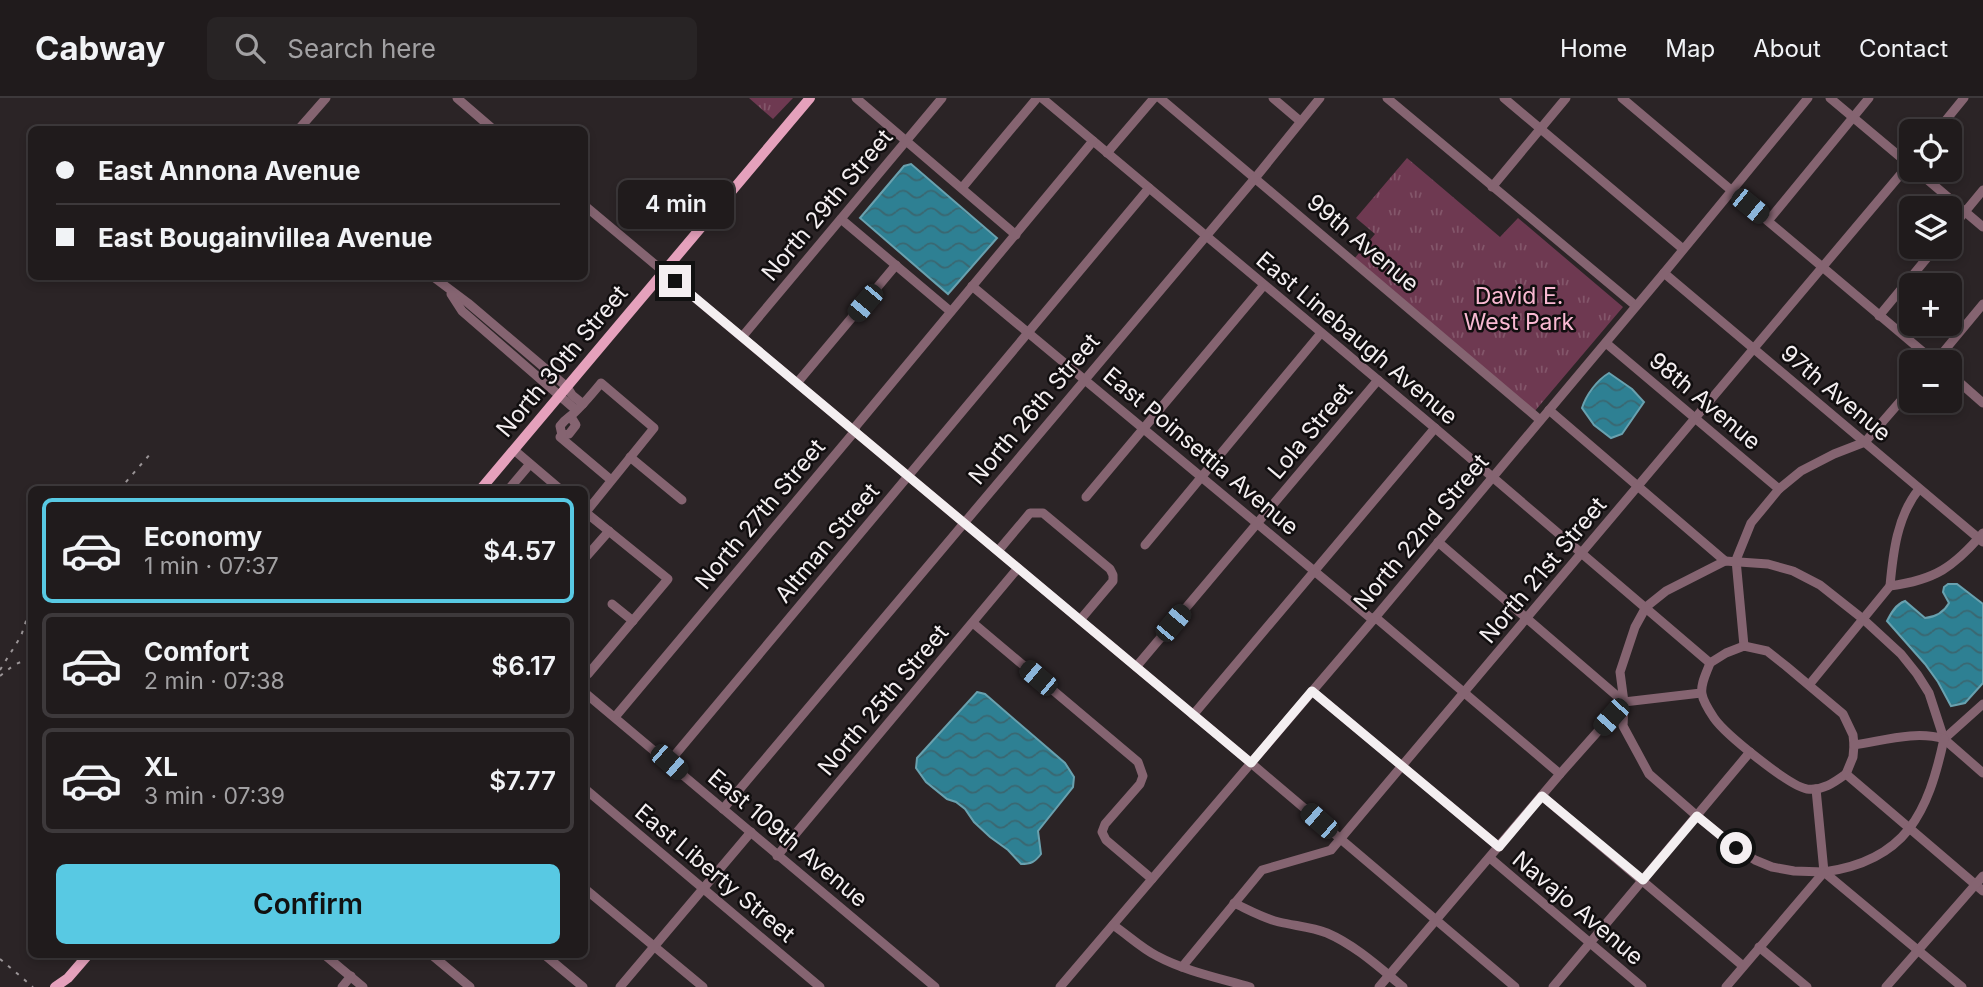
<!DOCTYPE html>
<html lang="en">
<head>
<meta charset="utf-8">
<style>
  :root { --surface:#201b1c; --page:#282425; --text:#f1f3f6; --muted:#a2a1a3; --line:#3d393b; --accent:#58c9e3 }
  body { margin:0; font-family:Inter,sans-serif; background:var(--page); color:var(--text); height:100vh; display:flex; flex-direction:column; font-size:26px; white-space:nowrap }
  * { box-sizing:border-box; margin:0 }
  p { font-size:23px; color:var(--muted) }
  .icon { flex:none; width:38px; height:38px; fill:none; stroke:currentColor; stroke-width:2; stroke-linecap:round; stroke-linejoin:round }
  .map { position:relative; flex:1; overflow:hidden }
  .drawer { position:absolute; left:28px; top:388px; width:560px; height:472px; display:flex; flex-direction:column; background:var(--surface); border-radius:10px; box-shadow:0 4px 10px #0003,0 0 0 2px var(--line) }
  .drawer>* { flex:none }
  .guide { position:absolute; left:28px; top:28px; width:560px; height:154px; border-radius:10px; box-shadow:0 4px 10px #0003,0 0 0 2px var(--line); display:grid; align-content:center; height:154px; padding:0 28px; background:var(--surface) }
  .fabs { position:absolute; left:1899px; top:21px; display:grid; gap:14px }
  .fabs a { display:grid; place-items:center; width:63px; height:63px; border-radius:10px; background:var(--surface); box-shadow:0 4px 10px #0003,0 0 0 2px var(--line); font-size:35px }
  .end { position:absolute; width:32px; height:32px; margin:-16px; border:9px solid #f4eff1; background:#111; box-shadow:0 0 0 4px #111 }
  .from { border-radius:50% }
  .bubble { position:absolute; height:49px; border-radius:10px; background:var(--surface); box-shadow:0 4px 10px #0003,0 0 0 2px var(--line); font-size:23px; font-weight:600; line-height:49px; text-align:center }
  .car { position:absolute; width:21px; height:42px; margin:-21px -10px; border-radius:9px; box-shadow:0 0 5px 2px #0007; background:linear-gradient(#222 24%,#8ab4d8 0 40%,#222 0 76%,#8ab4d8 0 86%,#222 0) }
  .guide b { display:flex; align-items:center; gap:24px; height:66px; font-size:26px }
  .guide b+b { border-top:2px solid var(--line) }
  .guide i { width:18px; height:18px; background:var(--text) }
  ul { padding:12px 0 0; list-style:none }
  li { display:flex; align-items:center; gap:21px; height:105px; margin:0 14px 10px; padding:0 14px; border:4px solid var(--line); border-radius:10px }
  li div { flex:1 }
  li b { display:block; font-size:26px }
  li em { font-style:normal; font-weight:600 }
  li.on { border-color:var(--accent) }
  li>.icon { width:63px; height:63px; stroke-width:1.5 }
  .button { display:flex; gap:14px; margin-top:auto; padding:14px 28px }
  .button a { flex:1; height:80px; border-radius:10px; background:var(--accent); color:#111; font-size:28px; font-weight:600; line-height:80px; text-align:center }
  header { display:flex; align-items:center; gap:42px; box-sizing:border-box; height:98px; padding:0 35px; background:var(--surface); border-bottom:2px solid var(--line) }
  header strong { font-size:33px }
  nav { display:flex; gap:38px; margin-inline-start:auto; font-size:24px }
  .search { width:490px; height:63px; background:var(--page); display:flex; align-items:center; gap:18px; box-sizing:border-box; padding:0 24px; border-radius:10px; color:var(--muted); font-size:26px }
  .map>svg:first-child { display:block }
</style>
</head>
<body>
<header>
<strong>Cabway</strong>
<div class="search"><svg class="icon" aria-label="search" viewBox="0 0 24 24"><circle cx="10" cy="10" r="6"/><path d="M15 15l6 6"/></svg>Search here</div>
<nav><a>Home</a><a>Map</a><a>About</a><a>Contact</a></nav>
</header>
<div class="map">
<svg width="1983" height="889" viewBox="0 0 1983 889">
  <defs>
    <pattern id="park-tufts" width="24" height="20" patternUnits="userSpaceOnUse" patternTransform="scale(1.75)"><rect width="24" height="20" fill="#6e3951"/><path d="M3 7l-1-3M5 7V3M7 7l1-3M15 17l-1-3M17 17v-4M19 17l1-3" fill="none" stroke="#83566a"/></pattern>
    <pattern id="water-waves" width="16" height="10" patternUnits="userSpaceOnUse" patternTransform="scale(1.75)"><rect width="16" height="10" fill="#2e8093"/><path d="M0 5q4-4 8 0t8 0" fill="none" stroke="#3a6771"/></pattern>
  </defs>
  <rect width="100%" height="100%" fill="#2b2426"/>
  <!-- park -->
  <g fill="url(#park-tufts)">
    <path d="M749 0H793L773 21Z"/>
    <path d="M1407 60 1500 139 1518 120 1623 209 1534 314 1354 161 1375 136 1356 120Z"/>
  </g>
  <!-- water -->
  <g fill="url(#water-waves)" stroke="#69a1af" stroke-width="2">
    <path d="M911 66 997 140 948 196 860 120 904 68Z"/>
    <path d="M1609 275 1632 291 1644 304 1622 336 1611 340 1594 327 1582 310C1586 297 1597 282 1609 275Z"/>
    <path d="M1948 486H1957L1983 506V585L1965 605 1951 608 1938 584 1925 566 1887 523C1891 515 1896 506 1905 503L1925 520C1935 519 1944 514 1949 505L1943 494 1944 489Z"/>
    <path d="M977 594 985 596 1065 665 1074 679 1073 689 1038 733 1041 756C1035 764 1031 766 1021 766L1008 752 990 739 974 724 965 711 956 704 947 701 926 684 916 670 917 660Z"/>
  </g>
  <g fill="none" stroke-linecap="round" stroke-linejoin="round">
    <!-- minor -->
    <g stroke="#856471" stroke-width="9">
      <path d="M457 0 494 32"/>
      <path d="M856 0 1016 137"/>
      <path d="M1042 0 1435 330 1710 565"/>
      <path d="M1160 0 1540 322"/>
      <path d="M1273 0 1300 23"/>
      <path d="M1387 0 1636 208"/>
      <path d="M1504 0 1683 151"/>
      <path d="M1622 0 1935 264"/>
      <path d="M1830 0 1911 68"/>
      <path d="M298 32 326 0"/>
      <path d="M1937 33 1964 0"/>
      <path d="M1107 55 1154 0"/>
      <path d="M1916 72 1983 129"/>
      <path d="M1492 89 1566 0"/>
      <path d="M962 90 1037 0"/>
      <path d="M584 107 1251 665 1515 889"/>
      <path d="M841 121 950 213"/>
      <path d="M1768 123 1869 0"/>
      <path d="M1950 132 1983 92"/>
      <path d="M1664 175 1983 444"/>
      <path d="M432 178 468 205 567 289 572 297 583 306"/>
      <path d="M972 188 1373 522"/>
      <path d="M451 196 462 213 576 312"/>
      <path d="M1879 218 1936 149"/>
      <path d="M742 239 942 0"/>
      <path d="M1606 245 1779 391"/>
      <path d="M1935 264 1983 206"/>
      <path d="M1950 276 1983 305"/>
      <path d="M797 285 896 167"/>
      <path d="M1549 312 1725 463"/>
      <path d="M562 337 569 336 576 327 571 319"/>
      <path d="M514 352 561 392"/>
      <path d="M630 359 682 402"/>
      <path d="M508 392 530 366"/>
      <path d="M1086 399 1264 187"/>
      <path d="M584 413 668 481 588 576 584 573"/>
      <path d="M586 414 654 330 601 285C592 296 583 307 573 316 568 320 564 322 560 328L562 337 560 339 611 382"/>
      <path d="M1438 444 1624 604 1623 628 1649 676 1697 718 1736 750 1755 762 1772 769 1794 773 1824 774 1962 889"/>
      <path d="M1145 447 1321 235"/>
      <path d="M998 453 1030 415H1043L1110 471 1113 477V483L1080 522"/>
      <path d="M587 458 609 433"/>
      <path d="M1890 488C1893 455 1897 418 1919 391"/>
      <path d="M612 506 633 523"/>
      <path d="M1375 519 1560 676"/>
      <path d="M973 525 1138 664 1143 678 1140 686 1105 726 1102 734 1106 742 1152 781"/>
      <path d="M1744 548 1736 462 1751 425 1779 391 1801 373 1834 356 1865 344 1911 291"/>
      <path d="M1710 565 1726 555 1744 548 1767 553 1786 568 1843 616 1853 637 1854 647 1853 659 1846 676"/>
      <path d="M1710 565C1707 574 1700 586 1702 596 1703 603 1710 614 1714 620 1725 636 1789 688 1807 691 1823 693 1835 684 1846 676"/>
      <path d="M1136 569 1378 282"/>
      <path d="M1809 587 1890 488C1935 482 1954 469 1983 435"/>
      <path d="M1312 593 1499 749"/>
      <path d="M584 594 935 889"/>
      <path d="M1624 604 1620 574 1635 529 1646 509 1666 493 1725 463 1768 466 1793 473 1820 487 1863 521 1901 556 1917 576 1929 595 1944 641 1983 675"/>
      <path d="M1193 617 1435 330"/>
      <path d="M615 619 855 333 856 328 1093 43"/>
      <path d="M1944 641 1983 606"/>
      <path d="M1854 647C1882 643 1916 632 1944 641"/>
      <path d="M669 664 1149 90"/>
      <path d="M1846 676 1983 793"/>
      <path d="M584 690 820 889"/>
      <path d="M1816 691 1824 774"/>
      <path d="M1542 698 1743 868"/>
      <path d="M723 711 1256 79 1320 0"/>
      <path d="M777 758 1018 470"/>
      <path d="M1490 760 1642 889"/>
      <path d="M584 790 703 889"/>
      <path d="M1234 805C1249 812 1263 820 1279 824 1296 828 1312 829 1327 835 1355 847 1380 870 1403 889"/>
      <path d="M1113 827C1128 837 1141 850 1157 858 1185 873 1219 880 1250 889"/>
      <path d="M1759 849 1807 889"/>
      <path d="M326 858 363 889"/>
      <path d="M433 858 470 889"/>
      <path d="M546 858 583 889"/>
      <path d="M1182 869 1262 772 1331 752 1911 64"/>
      <path d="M342 889 351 878"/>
      <path d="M620 889 751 734"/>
      <path d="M1060 889 1373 522 1664 175 1808 0"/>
      <path d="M1379 889 1560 676 1624 604 1701 595"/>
      <path d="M1553 889 1750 654"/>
      <path d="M1726 889 1824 774C1906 763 1928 715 1944 641"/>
      <path d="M1886 889 1983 778"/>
    </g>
    <!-- major -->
    <g stroke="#e5a1bc" stroke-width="10">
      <path d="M480 392 810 0"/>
      <path d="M55 889 68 880 87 858"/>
    </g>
    <!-- rail -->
    <g stroke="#9a9496" stroke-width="2" stroke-dasharray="3.5 7" stroke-linecap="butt">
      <path d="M119 392 151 355"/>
      <path d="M0 572 21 538 32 505"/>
      <path d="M0 578 14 567 32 559"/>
      <path d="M0 861 33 889"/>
    </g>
  </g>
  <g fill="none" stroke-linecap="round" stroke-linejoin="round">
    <!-- route -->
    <path stroke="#f4eff1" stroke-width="9" d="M675 183 1251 665 1312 593 1499 749 1542 698 1643 782 1697 718 1736 750"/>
  </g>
  <g text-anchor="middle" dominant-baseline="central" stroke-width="5" stroke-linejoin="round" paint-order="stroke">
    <!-- street labels -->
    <g font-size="23" fill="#f4eff1" stroke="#110e0f">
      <text transform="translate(827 107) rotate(-50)">North 29th Street</text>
      <text transform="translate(1363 145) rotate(40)">99th Avenue</text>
      <text transform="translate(1357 240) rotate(40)">East Linebaugh Avenue</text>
      <text transform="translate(562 263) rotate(-50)">North 30th Street</text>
      <text transform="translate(1836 295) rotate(40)">97th Avenue</text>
      <text transform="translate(1705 303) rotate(40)">98th Avenue</text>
      <text transform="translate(1034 311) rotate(-50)">North 26th Street</text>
      <text transform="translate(1310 333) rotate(-50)">Lola Street</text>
      <text transform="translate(1201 353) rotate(40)">East Poinsettia Avenue</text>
      <text transform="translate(760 416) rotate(-50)">North 27th Street</text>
      <text transform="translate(1421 434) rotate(-50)">North 22nd Street</text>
      <text transform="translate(827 445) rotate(-50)">Altman Street</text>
      <text transform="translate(1543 472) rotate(-50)">North 21st Street</text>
      <text transform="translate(883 602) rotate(-50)">North 25th Street</text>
      <text transform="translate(788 740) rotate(40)">East 109th Avenue</text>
      <text transform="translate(715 775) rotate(40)">East Liberty Street</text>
      <text transform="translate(1578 810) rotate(40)">Navajo Avenue</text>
    </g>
    <!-- park labels -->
    <g font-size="23" fill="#f9b9d2" stroke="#110e0f">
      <text x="1519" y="198">David E.<tspan x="1519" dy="26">West Park</tspan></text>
    </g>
  </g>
</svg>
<div class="fabs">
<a><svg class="icon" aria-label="locate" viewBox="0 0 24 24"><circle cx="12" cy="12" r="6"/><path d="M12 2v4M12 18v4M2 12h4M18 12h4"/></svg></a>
<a><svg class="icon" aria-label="layers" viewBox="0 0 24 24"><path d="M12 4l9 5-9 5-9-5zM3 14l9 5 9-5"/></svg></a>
<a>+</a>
<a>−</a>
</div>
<i class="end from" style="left:1736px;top:750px"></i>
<i class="end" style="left:675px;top:183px"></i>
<div class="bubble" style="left:618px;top:82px;width:116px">4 min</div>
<i class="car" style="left:1750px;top:108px;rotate:129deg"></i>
<i class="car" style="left:865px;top:205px;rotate:220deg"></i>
<i class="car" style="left:1173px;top:525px;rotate:40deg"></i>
<i class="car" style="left:1038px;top:580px;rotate:310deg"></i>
<i class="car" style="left:1611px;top:619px;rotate:222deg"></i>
<i class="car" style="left:669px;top:664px;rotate:131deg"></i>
<i class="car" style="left:1319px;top:723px;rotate:311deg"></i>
<div class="guide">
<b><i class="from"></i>East Annona Avenue</b>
<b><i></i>East Bougainvillea Avenue</b>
</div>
<section class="drawer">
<ul>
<li class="on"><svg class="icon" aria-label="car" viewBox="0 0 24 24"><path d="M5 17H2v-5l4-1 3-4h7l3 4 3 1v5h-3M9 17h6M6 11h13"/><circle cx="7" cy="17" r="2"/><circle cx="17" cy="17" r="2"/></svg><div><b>Economy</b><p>1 min · 07:37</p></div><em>$4.57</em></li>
<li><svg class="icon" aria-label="car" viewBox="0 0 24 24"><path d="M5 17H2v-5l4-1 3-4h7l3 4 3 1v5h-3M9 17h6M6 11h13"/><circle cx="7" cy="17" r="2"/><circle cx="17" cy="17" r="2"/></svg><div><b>Comfort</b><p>2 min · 07:38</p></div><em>$6.17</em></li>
<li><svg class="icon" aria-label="car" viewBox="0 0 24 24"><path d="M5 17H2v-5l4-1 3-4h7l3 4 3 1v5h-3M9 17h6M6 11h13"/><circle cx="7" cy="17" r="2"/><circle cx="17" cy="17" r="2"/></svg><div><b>XL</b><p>3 min · 07:39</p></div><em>$7.77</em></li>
</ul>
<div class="button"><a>Confirm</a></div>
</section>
</div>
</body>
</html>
